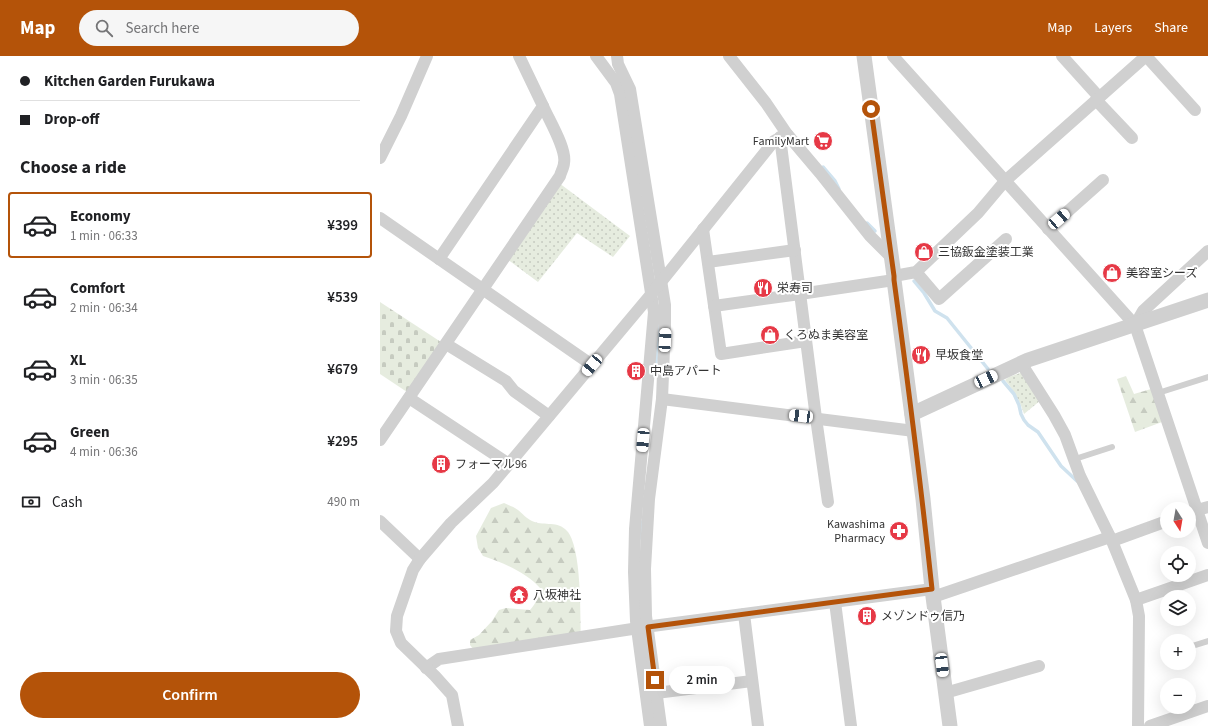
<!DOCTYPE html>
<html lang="en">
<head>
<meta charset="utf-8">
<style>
  :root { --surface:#fff; --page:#f6f6f6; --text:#202124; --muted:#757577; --line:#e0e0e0; --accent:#b45309 }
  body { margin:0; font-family:"Source Sans 3","Noto Sans JP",sans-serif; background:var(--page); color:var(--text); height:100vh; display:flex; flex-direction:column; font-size:15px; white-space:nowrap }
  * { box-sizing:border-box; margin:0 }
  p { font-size:13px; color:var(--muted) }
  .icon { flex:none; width:22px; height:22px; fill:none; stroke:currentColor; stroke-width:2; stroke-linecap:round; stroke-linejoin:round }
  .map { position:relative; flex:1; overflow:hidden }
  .sheet { display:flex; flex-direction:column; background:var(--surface); width:380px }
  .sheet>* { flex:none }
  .hud { display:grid; align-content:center; height:88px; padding:0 20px; background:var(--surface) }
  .needle { width:26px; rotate:169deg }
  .fabs { position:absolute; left:780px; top:446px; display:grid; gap:8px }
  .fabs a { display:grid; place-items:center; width:36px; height:36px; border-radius:50%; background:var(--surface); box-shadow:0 4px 16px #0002; font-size:20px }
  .end { position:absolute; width:18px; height:18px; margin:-9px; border:5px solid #b45309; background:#fff; box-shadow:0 0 0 2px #fff }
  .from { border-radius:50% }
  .bubble { position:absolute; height:28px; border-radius:14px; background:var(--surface); box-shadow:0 4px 16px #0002; font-size:13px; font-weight:600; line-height:28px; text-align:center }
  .car { position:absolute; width:12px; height:24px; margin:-12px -6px; border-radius:5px; box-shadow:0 0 3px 1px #0007; background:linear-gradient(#fff 24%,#345 0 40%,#fff 0 76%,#345 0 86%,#fff 0) }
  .hud b { display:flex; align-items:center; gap:14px; height:38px; font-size:15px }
  .hud b+b { border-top:1px solid var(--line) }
  .hud i { width:10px; height:10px; background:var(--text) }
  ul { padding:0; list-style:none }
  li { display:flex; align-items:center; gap:12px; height:66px; margin:0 8px 6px; padding:0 12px; border:2px solid transparent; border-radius:4px }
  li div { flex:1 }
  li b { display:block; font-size:15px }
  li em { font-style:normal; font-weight:600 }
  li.on { border-color:var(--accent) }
  li>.icon { width:36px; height:36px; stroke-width:1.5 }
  h2 { padding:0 20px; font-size:18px; line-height:48px }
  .pay { display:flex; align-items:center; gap:10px; height:44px; padding:0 20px; font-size:15px }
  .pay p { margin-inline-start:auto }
  .button { display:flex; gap:8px; margin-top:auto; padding:8px 20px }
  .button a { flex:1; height:46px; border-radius:24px; background:var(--accent); color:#fff; font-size:16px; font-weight:600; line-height:46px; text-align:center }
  header { display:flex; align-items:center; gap:24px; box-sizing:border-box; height:56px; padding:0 20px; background:var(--accent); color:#fff }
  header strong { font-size:19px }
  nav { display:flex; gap:22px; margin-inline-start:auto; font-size:14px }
  .search { width:280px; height:36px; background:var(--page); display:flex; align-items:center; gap:10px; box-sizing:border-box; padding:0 14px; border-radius:22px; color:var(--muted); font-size:15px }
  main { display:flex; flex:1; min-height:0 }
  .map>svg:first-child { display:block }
</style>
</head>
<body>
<header>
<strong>Map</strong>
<div class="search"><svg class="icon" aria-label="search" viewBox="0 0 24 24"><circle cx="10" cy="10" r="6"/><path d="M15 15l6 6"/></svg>Search here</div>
<nav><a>Map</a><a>Layers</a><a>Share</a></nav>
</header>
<main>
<section class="sheet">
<div class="hud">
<b><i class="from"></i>Kitchen Garden Furukawa</b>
<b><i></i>Drop-off</b>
</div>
<h2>Choose a ride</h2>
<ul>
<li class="on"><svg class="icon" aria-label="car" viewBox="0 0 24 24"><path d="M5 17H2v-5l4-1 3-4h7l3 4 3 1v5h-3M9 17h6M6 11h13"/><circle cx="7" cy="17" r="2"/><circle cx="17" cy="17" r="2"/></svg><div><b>Economy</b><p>1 min · 06:33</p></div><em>¥399</em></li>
<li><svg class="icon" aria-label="car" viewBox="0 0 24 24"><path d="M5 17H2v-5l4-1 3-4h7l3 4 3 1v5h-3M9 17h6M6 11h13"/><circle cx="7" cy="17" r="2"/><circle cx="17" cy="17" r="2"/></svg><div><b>Comfort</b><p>2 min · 06:34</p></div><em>¥539</em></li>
<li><svg class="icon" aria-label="car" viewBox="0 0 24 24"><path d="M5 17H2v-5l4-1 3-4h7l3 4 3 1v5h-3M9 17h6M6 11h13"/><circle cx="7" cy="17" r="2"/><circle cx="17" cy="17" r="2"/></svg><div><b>XL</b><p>3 min · 06:35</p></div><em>¥679</em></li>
<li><svg class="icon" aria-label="car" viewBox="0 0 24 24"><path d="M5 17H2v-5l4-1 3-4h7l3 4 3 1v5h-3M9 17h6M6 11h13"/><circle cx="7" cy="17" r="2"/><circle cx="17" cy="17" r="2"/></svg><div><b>Green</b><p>4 min · 06:36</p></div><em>¥295</em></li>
</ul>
<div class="pay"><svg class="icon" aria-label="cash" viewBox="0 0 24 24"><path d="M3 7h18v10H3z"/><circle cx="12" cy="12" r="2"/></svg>Cash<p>490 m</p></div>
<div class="button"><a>Confirm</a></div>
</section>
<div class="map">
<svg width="828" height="670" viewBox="0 0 828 670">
  <defs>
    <pattern id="grass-dots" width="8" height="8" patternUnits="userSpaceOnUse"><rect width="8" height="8" fill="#e6ecdf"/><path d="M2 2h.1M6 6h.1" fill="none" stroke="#c6cbc0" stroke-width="1.8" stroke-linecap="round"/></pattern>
    <pattern id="forest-firs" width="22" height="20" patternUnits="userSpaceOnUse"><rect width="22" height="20" fill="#e6ecdf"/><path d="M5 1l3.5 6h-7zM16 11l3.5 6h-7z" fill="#c6cbc0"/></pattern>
    <pattern id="cemetery-stones" width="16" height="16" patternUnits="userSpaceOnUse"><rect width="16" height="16" fill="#e6ecdf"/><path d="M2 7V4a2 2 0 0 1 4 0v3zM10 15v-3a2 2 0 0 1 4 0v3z" fill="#c6cbc0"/></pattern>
  </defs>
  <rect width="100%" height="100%" fill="#fff"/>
  <!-- grass -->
  <g fill="url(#grass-dots)">
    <path d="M179 127 250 180 233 201 197 177 158 226 127 203Z"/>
    <path d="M643 316 661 344 644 358C640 345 634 335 625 324L629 321Z"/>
  </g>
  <!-- forest -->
  <g fill="url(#forest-firs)">
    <path d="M746 320 754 338 771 333 782 366 755 376 737 323Z"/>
    <path d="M124 447C128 449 134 451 138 454 142 457 147 463 152 465 162 470 176 465 185 473 202 486 200 556 201 578L94 594 90 589V584L99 579 112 565 119 554 126 552 150 554C156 547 159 541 160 532 147 517 122 506 103 500L98 492 96 480 111 452Z"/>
  </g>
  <!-- cemetery -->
  <path fill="url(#cemetery-stones)" d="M0 246 61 286 27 336 0 318Z"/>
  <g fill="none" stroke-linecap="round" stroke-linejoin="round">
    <!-- stream -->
    <g stroke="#cfe2ee" stroke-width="3.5">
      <path d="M443 111 455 125 459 133"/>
      <path d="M487 167 495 175"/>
      <path d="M534 225 544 237 555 255 567 262 571 267 608 313"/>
      <path d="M275 317 279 269"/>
      <path d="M623 325 634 338 639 349 641 358 644 364 648 369 658 376 681 410 697 425"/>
      <path d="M261 482V466"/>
    </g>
    <!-- service -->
    <g stroke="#d0d0d0" stroke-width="6">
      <path d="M778 337 828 321"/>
      <path d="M695 403 732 391"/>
      <path d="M809 591 828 585"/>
    </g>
    <!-- minor -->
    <g stroke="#d0d0d0" stroke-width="12">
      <path d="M216 0 236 27 240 38 274 256 255 473 254 516 256 565 270 670"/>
      <path d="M237 0 238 8 250 33 285 249V269L282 343 269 443 265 513 266 560 281 670"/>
      <path d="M349 0 386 47 407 78 440 117 490 180 511 201"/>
      <path d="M513 0 755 269 817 454 809 457"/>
      <path d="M682 0 719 41"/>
      <path d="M766 0 815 54"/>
      <path d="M716 44 752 82"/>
      <path d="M400 81 436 362 448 446"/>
      <path d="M0 102 21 60 47 0"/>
      <path d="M0 162 212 309"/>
      <path d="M323 173 341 298 426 285"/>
      <path d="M668 173 723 124"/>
      <path d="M59 203 163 50 139 0"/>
      <path d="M328 206 415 194"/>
      <path d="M536 216 559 243 626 183"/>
      <path d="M514 220 536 216 598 157 625 125 766 0"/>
      <path d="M334 250 420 238 514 224"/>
      <path d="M755 269 763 255 828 195"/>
      <path d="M66 288 126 325 134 335 169 360"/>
      <path d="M641 307 674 359 685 379 700 420 732 485 756 544 759 560 758 670"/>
      <path d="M29 342 129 408"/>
      <path d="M282 343 534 375"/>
      <path d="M0 384 180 120C181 116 184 111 184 107 187 93 169 64 163 50"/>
      <path d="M828 451 817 454 828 487"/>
      <path d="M0 465 40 503"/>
      <path d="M732 485 787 465"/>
      <path d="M553 541 730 481"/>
      <path d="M756 544 828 519"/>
      <path d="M455 546 471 670"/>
      <path d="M364 558 378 670"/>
      <path d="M46 612 59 603 265 571 552 533"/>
      <path d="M276 637 372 625"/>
      <path d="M565 637 659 610"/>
      <path d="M78 670 72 639 55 620 21 587 16 575 17 560 33 514 40 503 71 467 113 427 273 236 394 85 407 78"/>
      <path d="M770 670 828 650"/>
    </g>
    <!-- tertiary -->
    <g stroke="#d0d0d0" stroke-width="15">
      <path d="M484 0 514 220V224L534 375 543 443 552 533 570 670"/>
      <path d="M532 358 648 304 828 244"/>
    </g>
  </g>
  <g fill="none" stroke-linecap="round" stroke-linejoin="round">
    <!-- route -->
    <path stroke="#b45309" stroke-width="5" d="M275 624 268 571 552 533C541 430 528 327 514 224V220L491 53"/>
  </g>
  <!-- icons -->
  <defs>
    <g id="supermarket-disc" transform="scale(1)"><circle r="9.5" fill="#e63946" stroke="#fff"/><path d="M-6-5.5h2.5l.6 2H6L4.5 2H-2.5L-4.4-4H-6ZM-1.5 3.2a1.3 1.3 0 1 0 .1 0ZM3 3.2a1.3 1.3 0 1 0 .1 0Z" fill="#fff"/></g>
    <g id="shop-disc" transform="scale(1)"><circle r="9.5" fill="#e63946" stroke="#fff"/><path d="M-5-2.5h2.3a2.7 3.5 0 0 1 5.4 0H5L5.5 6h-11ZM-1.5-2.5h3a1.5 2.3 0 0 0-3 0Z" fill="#fff"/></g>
    <g id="restaurant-disc" transform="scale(1)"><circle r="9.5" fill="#e63946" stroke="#fff"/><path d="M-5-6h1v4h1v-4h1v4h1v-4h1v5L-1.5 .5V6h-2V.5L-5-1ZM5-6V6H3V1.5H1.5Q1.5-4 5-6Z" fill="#fff"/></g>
    <g id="building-disc" transform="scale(1)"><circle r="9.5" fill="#e63946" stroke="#fff"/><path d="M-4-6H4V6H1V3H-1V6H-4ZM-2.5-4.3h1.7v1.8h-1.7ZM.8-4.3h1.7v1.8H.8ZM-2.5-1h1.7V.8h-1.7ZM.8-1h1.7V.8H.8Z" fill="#fff"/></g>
    <g id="pharmacy-disc" transform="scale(1)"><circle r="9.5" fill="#e63946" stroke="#fff"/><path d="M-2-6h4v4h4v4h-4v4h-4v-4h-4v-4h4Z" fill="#fff"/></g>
    <g id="temple-disc" transform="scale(1)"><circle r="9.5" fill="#e63946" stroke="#fff"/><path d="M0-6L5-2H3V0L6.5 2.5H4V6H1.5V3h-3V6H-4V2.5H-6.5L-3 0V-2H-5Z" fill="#fff"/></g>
  </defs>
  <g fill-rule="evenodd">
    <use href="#supermarket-disc" x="443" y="85"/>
    <use href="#shop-disc" x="544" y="196"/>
    <use href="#shop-disc" x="732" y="217"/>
    <use href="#restaurant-disc" x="383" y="232"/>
    <use href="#shop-disc" x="390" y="279"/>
    <use href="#restaurant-disc" x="541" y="299"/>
    <use href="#building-disc" x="256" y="315"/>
    <use href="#building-disc" x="61" y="408"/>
    <use href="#pharmacy-disc" x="519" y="475"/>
    <use href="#temple-disc" x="139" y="539"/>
    <use href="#building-disc" x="487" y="560"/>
  </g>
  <g text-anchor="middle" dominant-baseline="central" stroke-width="4" stroke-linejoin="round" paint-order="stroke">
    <!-- poi labels -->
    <g font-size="12" fill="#333" stroke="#fff" text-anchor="start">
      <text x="429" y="85" text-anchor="end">FamilyMart</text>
      <text x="558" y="196">三協鈑金塗装工業</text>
      <text x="746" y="217">美容室シーズ</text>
      <text x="397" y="232">栄寿司</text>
      <text x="404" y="279">くろぬま美容室</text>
      <text x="555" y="299">早坂食堂</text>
      <text x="270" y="315">中島アパート</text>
      <text x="75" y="408">フォーマル96</text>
      <text x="505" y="468" text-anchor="end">Kawashima<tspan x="505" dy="14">Pharmacy</tspan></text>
      <text x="153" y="539">八坂神社</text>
      <text x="501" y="560">メゾンドゥ信乃</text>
    </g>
  </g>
</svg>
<div class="fabs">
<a><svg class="needle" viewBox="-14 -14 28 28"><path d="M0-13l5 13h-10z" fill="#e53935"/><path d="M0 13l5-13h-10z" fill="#757577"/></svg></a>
<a><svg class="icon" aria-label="locate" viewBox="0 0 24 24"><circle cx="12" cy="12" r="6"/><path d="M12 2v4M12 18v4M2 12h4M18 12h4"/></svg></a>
<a><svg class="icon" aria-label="layers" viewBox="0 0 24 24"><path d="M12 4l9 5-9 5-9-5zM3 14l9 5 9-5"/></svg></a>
<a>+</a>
<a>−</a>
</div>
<i class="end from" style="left:491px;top:53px"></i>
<i class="end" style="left:275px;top:624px"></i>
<div class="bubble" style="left:289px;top:610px;width:66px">2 min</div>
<i class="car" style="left:679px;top:163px;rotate:49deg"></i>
<i class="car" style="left:285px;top:284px;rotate:3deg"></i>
<i class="car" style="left:212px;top:309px;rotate:220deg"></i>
<i class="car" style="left:606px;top:323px;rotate:65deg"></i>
<i class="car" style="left:421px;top:360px;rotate:277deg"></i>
<i class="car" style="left:263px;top:384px;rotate:185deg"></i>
<i class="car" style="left:562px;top:609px;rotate:173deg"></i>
</div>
</main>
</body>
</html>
